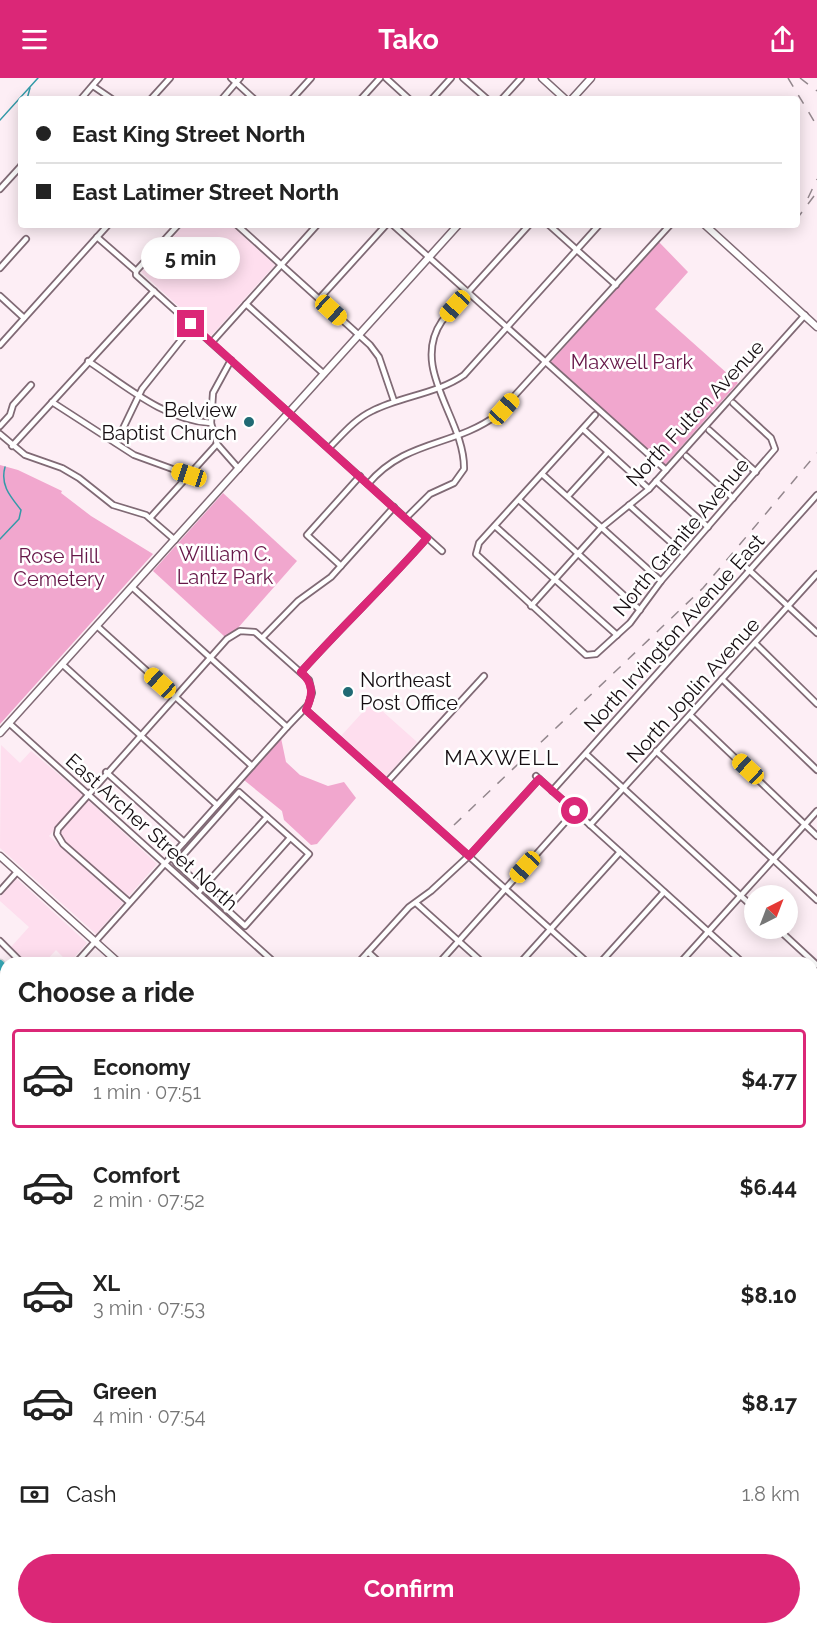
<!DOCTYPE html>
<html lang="en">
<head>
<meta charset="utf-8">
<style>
  :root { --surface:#fff; --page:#f2f2f2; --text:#222; --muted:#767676; --line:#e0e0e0; --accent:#db2777 }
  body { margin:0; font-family:Raleway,sans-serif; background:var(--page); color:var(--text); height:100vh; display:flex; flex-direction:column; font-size:22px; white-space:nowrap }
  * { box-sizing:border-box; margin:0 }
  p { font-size:20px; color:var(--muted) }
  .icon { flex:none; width:33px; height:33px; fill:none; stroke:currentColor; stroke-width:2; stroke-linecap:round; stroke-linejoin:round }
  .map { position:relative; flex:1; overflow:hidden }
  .sheet { position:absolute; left:0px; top:879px; width:818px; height:678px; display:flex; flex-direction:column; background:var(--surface); border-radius:18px 18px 0 0; box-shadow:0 3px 15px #0003 }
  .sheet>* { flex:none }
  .hud { position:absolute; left:18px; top:18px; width:782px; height:132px; border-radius:6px; box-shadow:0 3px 15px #0003; display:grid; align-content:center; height:132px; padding:0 18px; background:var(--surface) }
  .needle { width:39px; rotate:42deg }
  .controls { position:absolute; left:744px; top:807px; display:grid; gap:12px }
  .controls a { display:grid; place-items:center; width:54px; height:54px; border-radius:50%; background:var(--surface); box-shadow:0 3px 15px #0003; font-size:30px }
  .end { position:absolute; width:27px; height:27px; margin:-14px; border:8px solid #db2777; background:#fff; box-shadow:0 0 0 3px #fff }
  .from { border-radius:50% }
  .bubble { position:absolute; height:42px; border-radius:21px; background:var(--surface); box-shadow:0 3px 15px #0003; font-size:20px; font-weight:700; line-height:42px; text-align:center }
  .car { position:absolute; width:18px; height:36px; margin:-18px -9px; border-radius:8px; box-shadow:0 0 4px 2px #0007; background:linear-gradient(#f5c518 24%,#345 0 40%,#f5c518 0 76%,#345 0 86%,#f5c518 0) }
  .hud b { display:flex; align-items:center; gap:21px; height:57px; font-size:22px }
  .hud b+b { border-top:2px solid var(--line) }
  .hud i { width:15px; height:15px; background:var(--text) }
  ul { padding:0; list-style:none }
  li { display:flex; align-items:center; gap:18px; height:99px; margin:0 12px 9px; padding:0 6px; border:3px solid transparent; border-radius:6px }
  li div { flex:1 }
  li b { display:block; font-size:22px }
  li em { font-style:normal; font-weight:700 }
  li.active { border-color:var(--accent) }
  li>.icon { width:54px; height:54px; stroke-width:1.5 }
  h2 { padding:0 18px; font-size:27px; line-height:72px }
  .pay { display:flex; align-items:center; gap:15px; height:66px; padding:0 18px; font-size:22px }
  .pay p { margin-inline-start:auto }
  .cta { display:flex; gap:12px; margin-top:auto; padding:12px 18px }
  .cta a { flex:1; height:69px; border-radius:36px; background:var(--accent); color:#fff; font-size:24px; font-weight:700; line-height:69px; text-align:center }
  header { display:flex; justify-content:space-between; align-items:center; height:78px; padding:0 18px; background:var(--accent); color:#fff; font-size:27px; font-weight:700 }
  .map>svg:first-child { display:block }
</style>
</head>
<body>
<header><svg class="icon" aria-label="menu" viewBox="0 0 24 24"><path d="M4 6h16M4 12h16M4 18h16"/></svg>Tako<svg class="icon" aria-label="share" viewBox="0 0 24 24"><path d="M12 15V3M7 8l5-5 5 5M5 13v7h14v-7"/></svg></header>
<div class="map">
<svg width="817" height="1557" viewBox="0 0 817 1557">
  <rect width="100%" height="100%" fill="#fdeef5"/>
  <!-- built -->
  <g fill="#fedeee">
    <path d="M184 147H231L275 187 211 258 141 194Z"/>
    <path d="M372 624 417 664 386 699 341 658Z"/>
    <path d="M1 667 20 685 31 673 83 717 49 758 123 825 96 856 0 770Z"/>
    <path d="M87 721 157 786 128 819 65 763 59 755Z"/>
    <path d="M16 800 87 865 69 885 56 872 44 885H28L11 869 29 849 0 823V819Z"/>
    <path d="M817 958V994L812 1000V964Z"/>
    <path d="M812 1396 817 1407V1503L814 1505 812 1503Z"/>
  </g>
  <!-- green -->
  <g fill="#f1a7ce">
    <path d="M658 163 688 194 655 231 738 305 665 387 550 285Z"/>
    <path d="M0 387 18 392 62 413 61 415 91 438 153 476 0 646Z"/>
    <path d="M223 415 297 483 237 551 225 559 153 493Z"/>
    <path d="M281 660 286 684 300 697 328 708 344 704 356 720 317 766 311 767 284 742 282 733 244 702Z"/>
  </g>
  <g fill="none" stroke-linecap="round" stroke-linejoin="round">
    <!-- stream -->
    <g stroke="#339aa8" stroke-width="1.5">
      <path d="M27 21 30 10"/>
      <path d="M0 42 38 0"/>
      <path d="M0 461 19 441 21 432C10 418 0 407 5 389"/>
    </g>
    <!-- minor casing -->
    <g stroke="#806a75" stroke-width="8">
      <g id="minor">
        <path d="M231 0 254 21"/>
        <path d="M386 0 409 21"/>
        <path d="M463 0 487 21"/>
        <path d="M93 8 112 21"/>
        <path d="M81 21 99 0"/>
        <path d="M151 21 170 0"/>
        <path d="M222 21 240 0"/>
        <path d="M292 21 311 0"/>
        <path d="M361 21 380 0"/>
        <path d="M432 21 451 0"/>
        <path d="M502 21 521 0"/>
        <path d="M0 111 21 88"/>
        <path d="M237 147 370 267 379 279 394 323"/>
        <path d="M393 147 666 392"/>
        <path d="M549 147 616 207"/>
        <path d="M97 159 136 193V197L442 473"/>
        <path d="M0 190 26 161"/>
        <path d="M136 193 178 147"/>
        <path d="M0 218 24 240"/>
        <path d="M319 221 386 147"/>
        <path d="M246 226 324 296"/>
        <path d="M212 264 317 147"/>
        <path d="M0 267 108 147"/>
        <path d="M88 283C126 308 164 342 211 345L217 366 239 391"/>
        <path d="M52 324 134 377 189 397"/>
        <path d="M595 337 479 465 476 476 586 577 596 576 630 545 661 503 775 371 771 360 733 325"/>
        <path d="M211 345 213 315 231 282"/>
        <path d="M0 348 10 337 13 327 31 307"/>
        <path d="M583 351 649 411"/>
        <path d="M709 352 756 394"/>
        <path d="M0 356 25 377 62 390 79 400 113 427 146 437 175 462"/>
        <path d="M116 365 142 311 193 247"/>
        <path d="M12 368 154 213"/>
        <path d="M329 370C342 357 355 341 372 333 401 318 437 316 464 297L599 147"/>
        <path d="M686 378 733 420"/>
        <path d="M542 396 661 503"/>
        <path d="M656 403 708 449"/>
        <path d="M368 406C406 361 454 369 497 337L670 147"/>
        <path d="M568 418 608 374"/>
        <path d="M519 422 640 532"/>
        <path d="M629 427 684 476"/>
        <path d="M150 440 217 366"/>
        <path d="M406 440 430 416 454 405 464 391C465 341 409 291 442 243L529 147"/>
        <path d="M495 448 617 557"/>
        <path d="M735 479 817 555"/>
        <path d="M341 488 307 457 360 398"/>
        <path d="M132 509 287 649"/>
        <path d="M531 528 601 450 649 411 805 237"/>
        <path d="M97 548 252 688"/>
        <path d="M263 559 298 523 331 499 394 429"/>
        <path d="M755 565 817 626"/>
        <path d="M62 586 217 727"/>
        <path d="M301 594C342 548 387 506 427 460"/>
        <path d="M722 601 817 692"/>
        <path d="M306 632 588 885"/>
        <path d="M690 637 817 758"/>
        <path d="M9 645 275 885"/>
        <path d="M656 673 817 822"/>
        <path d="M586 676 754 830"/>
        <path d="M106 694 184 764"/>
        <path d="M536 698 743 885"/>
        <path d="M387 704 484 598"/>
        <path d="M552 713 817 417"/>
        <path d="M590 747 817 496"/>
        <path d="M171 778 176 785 245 848 309 776 239 714 176 785"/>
        <path d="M0 813 17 794"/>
        <path d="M198 815 267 739"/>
        <path d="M416 825 483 885"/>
        <path d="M226 832 290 760"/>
        <path d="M777 850 817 887"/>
        <path d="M0 863 22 885"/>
        <path d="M368 874 380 885"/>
        <path d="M76 885 287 649 308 627 312 615 309 602 255 554 240 553 227 561 58 751 57 756 63 766 129 824"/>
        <path d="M358 885 409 829 431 813 472 775 539 701"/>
        <path d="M439 885 575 733"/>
        <path d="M520 885 620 774"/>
        <path d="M600 885 664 814"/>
        <path d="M680 885 817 733"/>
        <path d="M0 937 6 943"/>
        <path d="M812 947 817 952"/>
        <path d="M0 968 6 962"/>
        <path d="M0 1007 6 1012"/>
        <path d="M812 1071 817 1077"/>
        <path d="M0 1076 6 1081"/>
        <path d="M0 1123 6 1116"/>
        <path d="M0 1144 6 1149"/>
        <path d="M812 1201 817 1194"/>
        <path d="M812 1229 817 1234 812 1240"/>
        <path d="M0 1282 6 1275"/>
        <path d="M0 1305 6 1311"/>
        <path d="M812 1383 817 1393"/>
        <path d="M0 1427 6 1438"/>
        <path d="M812 1550 817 1544"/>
        <path d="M124 1551 138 1557"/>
        <path d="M277 1551 284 1557"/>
        <path d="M552 1551 558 1557"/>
        <path d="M706 1551 713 1557"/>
        <path d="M34 1557 39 1551"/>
        <path d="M104 1557 110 1551"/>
        <path d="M175 1557 180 1551"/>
        <path d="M388 1557 393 1551"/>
        <path d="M458 1557 464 1551"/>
        <path d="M528 1557 534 1551"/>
        <path d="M595 1557 600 1551"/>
        <path d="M665 1557 670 1551"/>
        <path d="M735 1557 740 1551"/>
        <path d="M805 1557 811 1551"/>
      </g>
    </g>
    <!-- tertiary casing -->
    <g stroke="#806a75" stroke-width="8">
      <g id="tertiary">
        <path d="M0 1216 6 1222"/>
        <path d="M812 1296 817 1305"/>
        <path d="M378 1551 384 1557"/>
      </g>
    </g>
    <!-- secondary casing -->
    <g stroke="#806a75" stroke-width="9">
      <g id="secondary">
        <path d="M542 0 565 21"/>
        <path d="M572 21 591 0"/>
        <path d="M705 147 817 249"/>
        <path d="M0 655 458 147"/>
        <path d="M0 778 119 885"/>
        <path d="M812 1006 817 1000"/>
        <path d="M812 1510 817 1515"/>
        <path d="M316 1557 321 1551"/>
      </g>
    </g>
    <!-- motorway casing -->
    <g stroke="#d5d4d4" stroke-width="11">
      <g id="motorway">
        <path d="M0 886 6 893"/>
        <path d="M0 905 6 910"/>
        <path d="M0 917 6 921"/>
        <path d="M812 1334 817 1344"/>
        <path d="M812 1358 817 1366"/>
      </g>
    </g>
    <!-- minor -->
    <use href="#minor" stroke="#fff" stroke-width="4.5"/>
    <!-- tertiary -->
    <use href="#tertiary" stroke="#fff" stroke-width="5"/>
    <!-- secondary -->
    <use href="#secondary" stroke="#fff" stroke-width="6"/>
    <!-- motorway -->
    <use href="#motorway" stroke="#36a8b6" stroke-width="8"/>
    <!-- rail -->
    <g stroke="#93878d" stroke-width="1.5" stroke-dasharray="10 10" stroke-linecap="butt">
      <path d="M788 0 817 48"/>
      <path d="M800 0 817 13"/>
      <path d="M808 120 817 101"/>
      <path d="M796 142 817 114"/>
      <path d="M454 747 703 510 817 375"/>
    </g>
  </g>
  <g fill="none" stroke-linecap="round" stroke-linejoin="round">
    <!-- route -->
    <path stroke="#db2777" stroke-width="8" d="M191 246 427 460C387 506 342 548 301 594 314 606 313 617 306 632L469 778 539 701 575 733"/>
  </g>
  <!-- markers -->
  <g fill="#206a74" stroke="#fff" stroke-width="2">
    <circle cx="249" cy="344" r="6"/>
    <circle cx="348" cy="614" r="6"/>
  </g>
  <g text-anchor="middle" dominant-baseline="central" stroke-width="5" stroke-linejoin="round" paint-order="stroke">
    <!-- park labels -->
    <g font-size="20" fill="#661748" stroke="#fff">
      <text x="632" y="284">Maxwell Park</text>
      <text x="225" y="476">William C.<tspan x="225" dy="23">Lantz Park</tspan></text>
      <text x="59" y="478">Rose Hill<tspan x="59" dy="23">Cemetery</tspan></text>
    </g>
    <!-- poi labels -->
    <g font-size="20" fill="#160e12" stroke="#fff" text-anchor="end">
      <text x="237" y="332">Belview<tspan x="237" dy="23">Baptist Church</tspan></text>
      <text x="360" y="602" text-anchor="start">Northeast<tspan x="360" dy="23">Post Office</tspan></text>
    </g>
    <!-- street labels -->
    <g font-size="20" fill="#160e12" stroke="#fff">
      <text transform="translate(695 335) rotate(-47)">North Fulton Avenue</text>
      <text transform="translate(681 459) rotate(-50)">North Granite Avenue</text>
      <text transform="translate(674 555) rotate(-48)">North Irvington Avenue East</text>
      <text transform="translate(693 612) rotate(-48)">North Joplin Avenue</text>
      <text transform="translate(152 754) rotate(42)">East Archer Street North</text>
    </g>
    <!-- neighbourhood labels -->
    <g font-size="21" letter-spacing="1.5" fill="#160e12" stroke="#fff">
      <text x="502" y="679">MAXWELL</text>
    </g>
  </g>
</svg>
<div class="controls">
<a><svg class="needle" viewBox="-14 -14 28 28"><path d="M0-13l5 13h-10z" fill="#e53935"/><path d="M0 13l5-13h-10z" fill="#767676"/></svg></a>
</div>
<i class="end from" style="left:575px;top:733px"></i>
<i class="end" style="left:191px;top:246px"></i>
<div class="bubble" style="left:141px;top:159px;width:99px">5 min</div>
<i class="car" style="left:455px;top:228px;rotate:222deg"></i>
<i class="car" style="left:331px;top:232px;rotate:132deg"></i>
<i class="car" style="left:504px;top:331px;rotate:42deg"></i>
<i class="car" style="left:189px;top:397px;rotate:288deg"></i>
<i class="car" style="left:160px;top:605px;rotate:312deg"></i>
<i class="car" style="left:748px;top:691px;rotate:313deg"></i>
<i class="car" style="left:525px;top:789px;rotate:222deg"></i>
<div class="hud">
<b><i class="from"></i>East King Street North</b>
<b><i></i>East Latimer Street North</b>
</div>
<section class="sheet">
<h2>Choose a ride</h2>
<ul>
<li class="active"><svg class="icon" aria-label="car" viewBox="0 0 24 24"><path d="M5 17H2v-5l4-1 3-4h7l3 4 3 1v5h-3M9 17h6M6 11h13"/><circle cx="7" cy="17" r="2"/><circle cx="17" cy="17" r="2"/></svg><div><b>Economy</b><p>1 min · 07:51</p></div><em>$4.77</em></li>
<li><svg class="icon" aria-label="car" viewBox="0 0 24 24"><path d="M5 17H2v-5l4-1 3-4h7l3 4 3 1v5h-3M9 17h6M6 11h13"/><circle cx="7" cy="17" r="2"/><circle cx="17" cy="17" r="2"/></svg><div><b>Comfort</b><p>2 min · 07:52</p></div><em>$6.44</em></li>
<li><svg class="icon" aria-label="car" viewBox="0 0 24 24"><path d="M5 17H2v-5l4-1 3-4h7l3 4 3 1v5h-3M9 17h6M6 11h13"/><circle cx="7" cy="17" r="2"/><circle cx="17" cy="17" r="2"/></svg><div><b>XL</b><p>3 min · 07:53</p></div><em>$8.10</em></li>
<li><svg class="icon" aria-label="car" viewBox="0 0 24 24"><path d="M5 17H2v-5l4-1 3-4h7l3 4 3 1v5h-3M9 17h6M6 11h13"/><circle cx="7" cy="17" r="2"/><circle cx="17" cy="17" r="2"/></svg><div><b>Green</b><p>4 min · 07:54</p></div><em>$8.17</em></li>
</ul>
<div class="pay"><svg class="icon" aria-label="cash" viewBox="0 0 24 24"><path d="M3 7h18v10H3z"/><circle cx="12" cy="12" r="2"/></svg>Cash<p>1.8 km</p></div>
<div class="cta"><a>Confirm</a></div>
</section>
</div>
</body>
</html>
